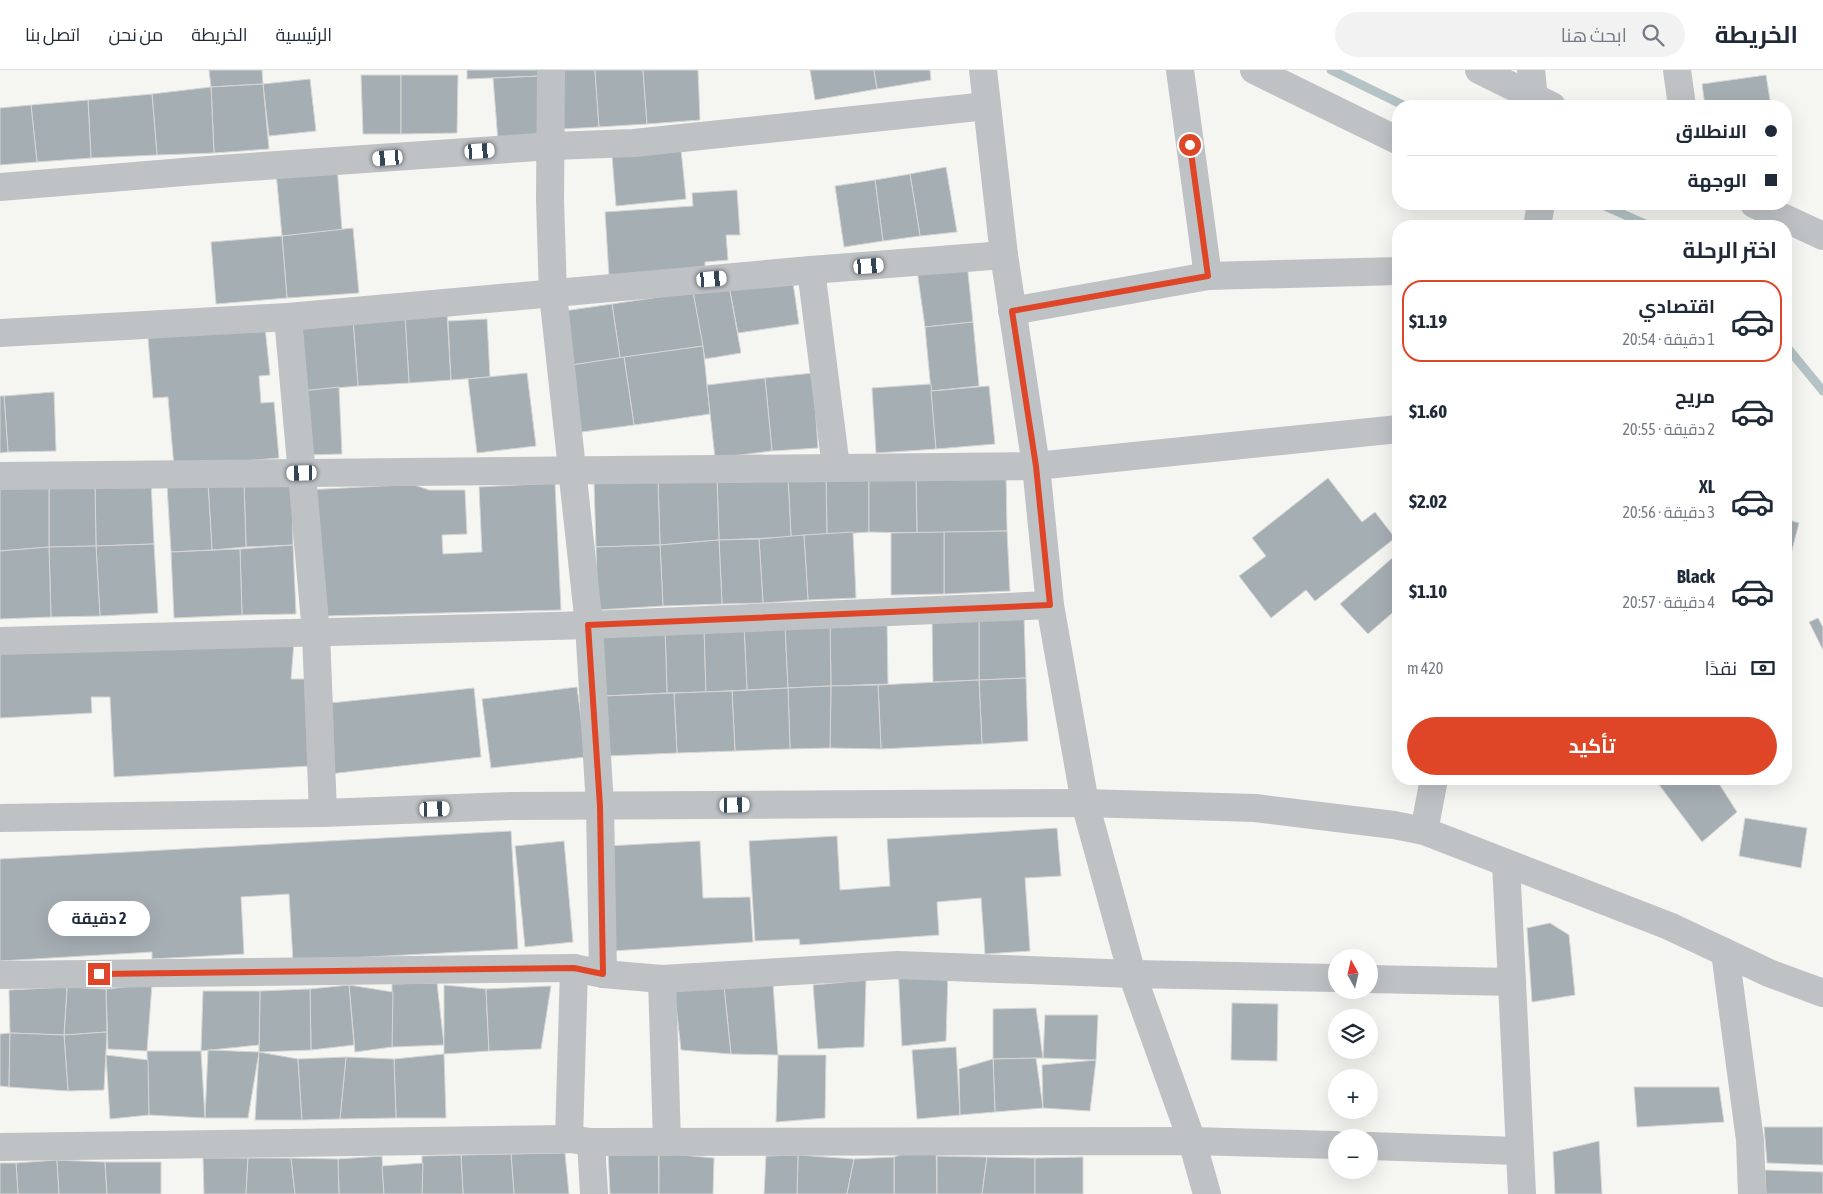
<!DOCTYPE html>
<html lang="ar">
<head>
<meta charset="utf-8">
<style>
  :root { --surface:#fff; --page:#f2f2f3; --text:#1f2937; --muted:#747a83; --line:#e0e1e3; --accent:#df4627 }
  body { margin:0; font-family:"Asap Condensed",Cairo,sans-serif; background:var(--page); color:var(--text); direction:rtl; height:100vh; display:flex; flex-direction:column; font-size:19px; white-space:nowrap }
  * { box-sizing:border-box; margin:0 }
  p { font-size:16px; color:var(--muted) }
  .icon { flex:none; width:28px; height:28px; fill:none; stroke:currentColor; stroke-width:2; stroke-linecap:round; stroke-linejoin:round }
  .map { position:relative; flex:1; overflow:hidden; direction:ltr }
  .details { position:absolute; left:1392px; top:150px; width:400px; height:565px; display:flex; flex-direction:column; background:var(--surface); border-radius:20px; box-shadow:0 5px 20px #0002; direction:rtl }
  .details>* { flex:none }
  .top-card { position:absolute; left:1392px; top:30px; width:400px; height:110px; border-radius:20px; box-shadow:0 5px 20px #0002; direction:rtl; display:grid; align-content:center; height:110px; padding:0 15px; background:var(--surface) }
  .needle { width:32px; rotate:352deg }
  .buttons { position:absolute; left:1328px; top:879px; display:grid; gap:10px }
  .buttons a { display:grid; place-items:center; width:50px; height:50px; border-radius:50%; background:var(--surface); box-shadow:0 5px 20px #0002; font-size:25px }
  .end { position:absolute; width:22px; height:22px; margin:-11px; border:6px solid #df4627; background:#fff; box-shadow:0 0 0 2px #fff }
  .from { border-radius:50% }
  .bubble { position:absolute; height:35px; border-radius:18px; background:var(--surface); box-shadow:0 5px 20px #0002; font-size:16px; font-weight:700; line-height:35px; text-align:center; direction:rtl }
  .car { position:absolute; width:15px; height:30px; margin:-15px -8px; border-radius:6px; box-shadow:0 0 4px 1px #0007; background:linear-gradient(#fff 24%,#345 0 40%,#fff 0 76%,#345 0 86%,#fff 0) }
  .top-card b { display:flex; align-items:center; gap:18px; height:48px; font-size:19px }
  .top-card b+b { border-top:1px solid var(--line) }
  .top-card i { width:12px; height:12px; background:var(--text) }
  ul { padding:0; list-style:none }
  li { display:flex; align-items:center; gap:15px; height:82px; margin:0 10px 8px; padding:0 5px; border:2px solid transparent; border-radius:20px }
  li div { flex:1 }
  li b { display:block; font-size:19px }
  li em { font-style:normal; font-weight:700 }
  li.current { border-color:var(--accent) }
  li>.icon { width:45px; height:45px; stroke-width:1.5 }
  h2 { padding:0 15px; font-size:22px; line-height:60px }
  .pay { display:flex; align-items:center; gap:12px; height:55px; padding:0 15px; font-size:19px }
  .pay p { margin-inline-start:auto }
  .button { display:flex; gap:10px; margin-top:auto; padding:10px 15px }
  .button a { flex:1; height:58px; border-radius:30px; background:var(--accent); color:#fff; font-size:20px; font-weight:700; line-height:58px; text-align:center }
  header { display:flex; align-items:center; gap:30px; box-sizing:border-box; height:70px; padding:0 25px; background:var(--surface); border-bottom:1px solid var(--line) }
  header strong { font-size:24px }
  nav { display:flex; gap:28px; margin-inline-start:auto; font-size:18px }
  .search { width:350px; height:45px; background:var(--page); display:flex; align-items:center; gap:12px; box-sizing:border-box; padding:0 18px; border-radius:28px; color:var(--muted); font-size:19px }
  .map>svg:first-child { display:block }
</style>
</head>
<body>
<header>
<strong>الخريطة</strong>
<div class="search"><svg class="icon" aria-label="search" viewBox="0 0 24 24"><circle cx="10" cy="10" r="6"/><path d="M15 15l6 6"/></svg>ابحث هنا</div>
<nav><a>الرئيسية</a><a>الخريطة</a><a>من نحن</a><a>اتصل بنا</a></nav>
</header>
<div class="map">
<svg width="1823" height="1124" viewBox="0 0 1823 1124">
  <rect width="100%" height="100%" fill="#f5f5f2"/>
  <g fill="none" stroke-linecap="round" stroke-linejoin="round">
    <!-- stream -->
    <g stroke="#b5c3c6" stroke-width="9">
      <path d="M1331 0 1405 36"/>
      <path d="M1600 134 1650 156"/>
      <path d="M1786 276 1823 321"/>
    </g>
  </g>
  <!-- building -->
  <g fill="#a5aeb3" stroke="#d7d6d4">
    <path d="M209 0H262L263 14 211 17Z"/>
    <path d="M467 0H541V6L467 9Z"/>
    <path d="M558 0H595L599 57 562 59Z"/>
    <path d="M595 0H643L647 54 599 57Z"/>
    <path d="M643 0H698L700 50 647 54Z"/>
    <path d="M810 0H874L877 19 815 30Z"/>
    <path d="M874 0H930L931 10 877 19Z"/>
    <path d="M361 5H401V64H363Z"/>
    <path d="M401 5H458L457 63 401 64Z"/>
    <path d="M1766 5 1771 36H1705L1702 14Z"/>
    <path d="M541 6 547 67 498 71 493 8Z"/>
    <path d="M310 9 316 61 269 66 263 14Z"/>
    <path d="M263 14 269 79 214 83 211 17Z"/>
    <path d="M211 17 214 83 157 85 152 24Z"/>
    <path d="M152 24 157 85 91 88 88 30Z"/>
    <path d="M88 30 91 88 37 92 31 35Z"/>
    <path d="M31 35 37 92 0 95V38Z"/>
    <path d="M681 80 686 129 616 136 612 86Z"/>
    <path d="M337 96 342 160 282 166 276 102Z"/>
    <path d="M946 97 957 162 920 166 910 104Z"/>
    <path d="M910 104 920 166 883 171 875 110Z"/>
    <path d="M875 110 883 171 844 177 835 116Z"/>
    <path d="M737 120 740 165H726L728 190 705 192V199L609 206 605 142 693 136 692 123Z"/>
    <path d="M353 158 359 223 287 228 282 166Z"/>
    <path d="M282 166 287 228 216 234 211 172Z"/>
    <path d="M967 193 973 252 925 257 917 200Z"/>
    <path d="M792 206 799 254 738 263 729 216Z"/>
    <path d="M729 216 741 283 705 289 693 222Z"/>
    <path d="M693 222 703 276 620 288 612 234Z"/>
    <path d="M612 234 620 288 565 296 557 242Z"/>
    <path d="M447 243 451 310 409 313 405 246Z"/>
    <path d="M405 246 409 313 358 316 353 250Z"/>
    <path d="M487 249 490 307 451 310 448 251Z"/>
    <path d="M353 250 358 316 302 321 297 254Z"/>
    <path d="M973 252 979 316 931 321 925 257Z"/>
    <path d="M265 257 270 305 259 306 261 333 274 332 279 388 174 397 168 327 153 328 148 268Z"/>
    <path d="M703 276 710 344 634 355 624 287Z"/>
    <path d="M624 287 634 355 574 363 565 296Z"/>
    <path d="M527 303 536 376 477 383 468 309Z"/>
    <path d="M813 303 818 378 772 381 765 308Z"/>
    <path d="M765 308 772 381 715 388 707 315Z"/>
    <path d="M931 314 936 379 876 383 872 318Z"/>
    <path d="M989 316 995 374 936 379 931 321Z"/>
    <path d="M339 317 342 384 305 385 302 321Z"/>
    <path d="M54 322 56 381 8 382 4 326Z"/>
    <path d="M0 326H4L8 382 0 383Z"/>
    <path d="M1006 403 1007 461 917 463 916 405Z"/>
    <path d="M826 405 869 406V462L827 465Z"/>
    <path d="M826 405 827 465 791 467 788 406Z"/>
    <path d="M916 405 917 463 869 462V406Z"/>
    <path d="M788 406 791 467 719 470 717 409Z"/>
    <path d="M1328 408 1362 452 1375 442 1395 468 1315 531 1306 520 1271 548 1239 506 1266 486 1252 468Z"/>
    <path d="M717 409 719 470 660 475 658 411Z"/>
    <path d="M292 410 293 475 246 477 244 411Z"/>
    <path d="M400 410 429 420H465L467 464 442 465 443 484 482 482 479 417 555 413 561 540 325 546 306 420 400 415Z"/>
    <path d="M151 411 154 474 96 476 95 413Z"/>
    <path d="M244 411 246 477 212 480 208 413Z"/>
    <path d="M658 411 660 475 596 477 594 413Z"/>
    <path d="M95 413 96 476 49 477V414Z"/>
    <path d="M208 413 212 480 171 482 167 415Z"/>
    <path d="M49 414V477L0 481V415Z"/>
    <path d="M1786 449 1799 453 1787 499H1786Z"/>
    <path d="M1007 461 1010 521 944 524V462Z"/>
    <path d="M853 462 856 528 808 530 804 465Z"/>
    <path d="M944 462V524L891 525V463Z"/>
    <path d="M804 465 808 530 763 533 759 469Z"/>
    <path d="M759 469 763 533 722 534 719 470Z"/>
    <path d="M719 470 722 534 663 536 660 475Z"/>
    <path d="M154 474 158 543 100 546 96 476Z"/>
    <path d="M293 475 296 544 242 545 240 479Z"/>
    <path d="M660 475 663 536 598 540 596 477Z"/>
    <path d="M96 476 100 546 51 547 49 477Z"/>
    <path d="M49 477 51 547 0 549V481Z"/>
    <path d="M240 479 242 545 174 548 171 482Z"/>
    <path d="M1399 482V537L1368 564 1340 534Z"/>
    <path d="M979 546H1024L1026 608 979 610Z"/>
    <path d="M979 546V610L933 612 932 547Z"/>
    <path d="M1818 548 1823 557V580L1809 552Z"/>
    <path d="M887 553 888 614 831 616 830 554Z"/>
    <path d="M785 554 788 618 747 620 744 556Z"/>
    <path d="M785 554H830L831 616 788 618Z"/>
    <path d="M704 556 706 622 667 623 665 557Z"/>
    <path d="M704 556H744L747 620 706 622Z"/>
    <path d="M665 557 667 623 604 626 602 559Z"/>
    <path d="M294 572 291 609H305L310 696 114 707 110 627H91L92 643 0 648V579Z"/>
    <path d="M1026 608 1028 671 982 674 979 610Z"/>
    <path d="M979 610 982 674 881 679 878 615Z"/>
    <path d="M878 615 881 679 830 678 831 616Z"/>
    <path d="M831 616 830 678 790 679 788 618Z"/>
    <path d="M577 617 586 687 491 698 482 629Z"/>
    <path d="M474 618 481 687 329 704 321 634Z"/>
    <path d="M788 618 790 679 735 681 732 621Z"/>
    <path d="M732 621 735 681 677 683 674 623Z"/>
    <path d="M674 623 677 683 607 686 604 626Z"/>
    <path d="M1661 709H1716L1737 742 1702 772 1657 712Z"/>
    <path d="M1745 748 1807 758 1801 798 1739 786Z"/>
    <path d="M1057 758 1061 806 1025 808 1030 881 985 884 981 828 937 832 939 865 800 875 799 869 755 871 749 771 837 766 840 820 890 816 887 769Z"/>
    <path d="M511 761 518 879 293 891 289 824 241 827 244 884 152 889V882L0 891V789Z"/>
    <path d="M564 771 573 872 525 877 515 776Z"/>
    <path d="M700 771 703 828 750 827 753 872 612 881 606 776Z"/>
    <path d="M1550 853 1569 865 1575 925 1532 932 1527 858Z"/>
    <path d="M898 895 948 903 946 971 902 976Z"/>
    <path d="M866 910 864 977 818 979 813 915Z"/>
    <path d="M437 913 444 975 392 977V914Z"/>
    <path d="M152 914 147 981 108 979 106 919Z"/>
    <path d="M773 914 778 985 731 984 724 917Z"/>
    <path d="M349 915 393 922 392 977 355 982Z"/>
    <path d="M349 915 354 975 311 980 310 919Z"/>
    <path d="M444 915 486 919 489 981 444 984Z"/>
    <path d="M551 916 541 979 489 981 486 919Z"/>
    <path d="M67 917 106 919 107 962 64 965Z"/>
    <path d="M67 917 64 965 10 963 9 920Z"/>
    <path d="M674 917H724L731 984 681 980Z"/>
    <path d="M310 919 311 980 259 982 260 921Z"/>
    <path d="M203 921H260L259 975 201 981Z"/>
    <path d="M1232 933 1278 934 1277 991 1231 990Z"/>
    <path d="M1036 938 1043 988 993 989V939Z"/>
    <path d="M1045 945H1098L1096 990 1043 988Z"/>
    <path d="M107 962 104 1020 68 1021 64 965Z"/>
    <path d="M10 963 9 1017 0 1016V964Z"/>
    <path d="M10 963 64 965 68 1021 9 1017Z"/>
    <path d="M956 977 960 1045 917 1049 912 980Z"/>
    <path d="M208 980 259 982 248 1048H205Z"/>
    <path d="M147 981H201L205 1048 149 1045Z"/>
    <path d="M259 982 298 989 302 1050H255Z"/>
    <path d="M444 984 446 1048H396L394 989Z"/>
    <path d="M106 985 148 990 149 1045 110 1049Z"/>
    <path d="M778 985H826L825 1048 776 1052Z"/>
    <path d="M346 987 394 989 396 1048 340 1049Z"/>
    <path d="M346 987 340 1049 302 1050 298 989Z"/>
    <path d="M1036 988 1043 1038 995 1042 993 989Z"/>
    <path d="M993 989 995 1042 960 1045 959 999Z"/>
    <path d="M1096 990 1090 1041 1043 1038 1042 995Z"/>
    <path d="M1634 1017H1719L1724 1052 1637 1057Z"/>
    <path d="M1764 1057H1823V1095L1767 1093Z"/>
    <path d="M1599 1071 1602 1124H1555L1553 1082Z"/>
    <path d="M658 1072 659 1124H610L608 1081Z"/>
    <path d="M936 1073 937 1124H894V1087Z"/>
    <path d="M565 1083 569 1124H514L511 1084Z"/>
    <path d="M659 1083 714 1088 713 1124H659Z"/>
    <path d="M511 1084 514 1124H463L461 1085Z"/>
    <path d="M461 1085 463 1124H422V1086Z"/>
    <path d="M798 1085 854 1089 847 1124H797Z"/>
    <path d="M798 1085 797 1124H764L766 1086Z"/>
    <path d="M382 1086 384 1124H339L338 1089Z"/>
    <path d="M937 1086 987 1087 982 1124H937Z"/>
    <path d="M894 1087V1124H847L854 1089Z"/>
    <path d="M987 1087 1035 1088V1124H982Z"/>
    <path d="M1083 1087V1124H1035V1088Z"/>
    <path d="M203 1088H248L246 1124H204Z"/>
    <path d="M248 1088H291L295 1124H246Z"/>
    <path d="M291 1088 338 1089 339 1124H295Z"/>
    <path d="M57 1090 59 1124H18L16 1093Z"/>
    <path d="M57 1090 105 1092 107 1124H59Z"/>
    <path d="M105 1092H161V1124H107Z"/>
    <path d="M0 1093H16L18 1124H0Z"/>
    <path d="M423 1093 422 1124H384L382 1096Z"/>
    <path d="M1765 1100 1823 1102V1124H1766Z"/>
  </g>
  <g fill="none" stroke-linecap="round" stroke-linejoin="round">
    <!-- minor -->
    <g stroke="#bec2c5" stroke-width="28">
      <path d="M551 0 550 130 553 224 589 555 600 736 603 904"/>
      <path d="M983 0 1004 185 1036 396 1050 535 1085 733 1132 904 1192 1071 1207 1124"/>
      <path d="M1180 0 1208 206"/>
      <path d="M1254 0 1399 71"/>
      <path d="M1479 0 1552 36"/>
      <path d="M1531 0 1534 29"/>
      <path d="M1677 0 1682 36"/>
      <path d="M0 117 220 99 552 76 634 73 987 36"/>
      <path d="M1754 134 1823 166"/>
      <path d="M1537 156 1541 134"/>
      <path d="M811 200 836 397"/>
      <path d="M1012 241 1208 206 1399 201"/>
      <path d="M288 247 316 563 323 743"/>
      <path d="M0 263 288 247 811 200 1004 185"/>
      <path d="M0 406 1036 396 1399 359"/>
      <path d="M0 571 589 555 1050 535"/>
      <path d="M0 748 323 743 510 736 1085 733 1255 738 1394 755 1424 761 1669 856 1769 903 1823 923"/>
      <path d="M1424 761 1434 709"/>
      <path d="M1506 794 1512 912"/>
      <path d="M1725 882 1750 1070 1752 1124"/>
      <path d="M0 905 574 898 603 904 662 909 898 895 1132 904 1336 908"/>
      <path d="M662 909 667 1072"/>
      <path d="M1369 909 1512 912 1522 1124"/>
      <path d="M569 1069 574 898"/>
      <path d="M591 1072 594 1124"/>
      <path d="M1369 1076 1518 1081"/>
      <path d="M0 1077 569 1069 591 1072 1192 1071 1336 1075"/>
    </g>
  </g>
  <g fill="none" stroke-linecap="round" stroke-linejoin="round">
    <!-- route -->
    <path stroke="#df4627" stroke-width="6" d="M99 904 574 898 603 904 600 736 588 555 1050 535 1036 396 1012 241 1208 206 1190 75"/>
  </g>
</svg>
<div class="buttons">
<a><svg class="needle" viewBox="-14 -14 28 28"><path d="M0-13l5 13h-10z" fill="#e53935"/><path d="M0 13l5-13h-10z" fill="#747a83"/></svg></a>
<a><svg class="icon" aria-label="layers" viewBox="0 0 24 24"><path d="M12 4l9 5-9 5-9-5zM3 14l9 5 9-5"/></svg></a>
<a>+</a>
<a>−</a>
</div>
<i class="end from" style="left:1190px;top:75px"></i>
<i class="end" style="left:99px;top:904px"></i>
<div class="bubble" style="left:48px;top:831px;width:102px">2 دقيقة</div>
<i class="car" style="left:480px;top:81px;rotate:86deg"></i>
<i class="car" style="left:388px;top:88px;rotate:266deg"></i>
<i class="car" style="left:869px;top:196px;rotate:86deg"></i>
<i class="car" style="left:712px;top:209px;rotate:85deg"></i>
<i class="car" style="left:302px;top:403px;rotate:269deg"></i>
<i class="car" style="left:735px;top:735px;rotate:89deg"></i>
<i class="car" style="left:435px;top:739px;rotate:88deg"></i>
<div class="top-card">
<b><i class="from"></i>الانطلاق</b>
<b><i></i>الوجهة</b>
</div>
<section class="details">
<h2>اختر الرحلة</h2>
<ul>
<li class="current"><svg class="icon" aria-label="car" viewBox="0 0 24 24"><path d="M5 17H2v-5l4-1 3-4h7l3 4 3 1v5h-3M9 17h6M6 11h13"/><circle cx="7" cy="17" r="2"/><circle cx="17" cy="17" r="2"/></svg><div><b>اقتصادي</b><p>1 دقيقة · 20:54</p></div><em>$1.19</em></li>
<li><svg class="icon" aria-label="car" viewBox="0 0 24 24"><path d="M5 17H2v-5l4-1 3-4h7l3 4 3 1v5h-3M9 17h6M6 11h13"/><circle cx="7" cy="17" r="2"/><circle cx="17" cy="17" r="2"/></svg><div><b>مريح</b><p>2 دقيقة · 20:55</p></div><em>$1.60</em></li>
<li><svg class="icon" aria-label="car" viewBox="0 0 24 24"><path d="M5 17H2v-5l4-1 3-4h7l3 4 3 1v5h-3M9 17h6M6 11h13"/><circle cx="7" cy="17" r="2"/><circle cx="17" cy="17" r="2"/></svg><div><b>XL</b><p>3 دقيقة · 20:56</p></div><em>$2.02</em></li>
<li><svg class="icon" aria-label="car" viewBox="0 0 24 24"><path d="M5 17H2v-5l4-1 3-4h7l3 4 3 1v5h-3M9 17h6M6 11h13"/><circle cx="7" cy="17" r="2"/><circle cx="17" cy="17" r="2"/></svg><div><b>Black</b><p>4 دقيقة · 20:57</p></div><em>$1.10</em></li>
</ul>
<div class="pay"><svg class="icon" aria-label="cash" viewBox="0 0 24 24"><path d="M3 7h18v10H3z"/><circle cx="12" cy="12" r="2"/></svg>نقدًا<p>420 m</p></div>
<div class="button"><a>تأكيد</a></div>
</section>
</div>
</body>
</html>
